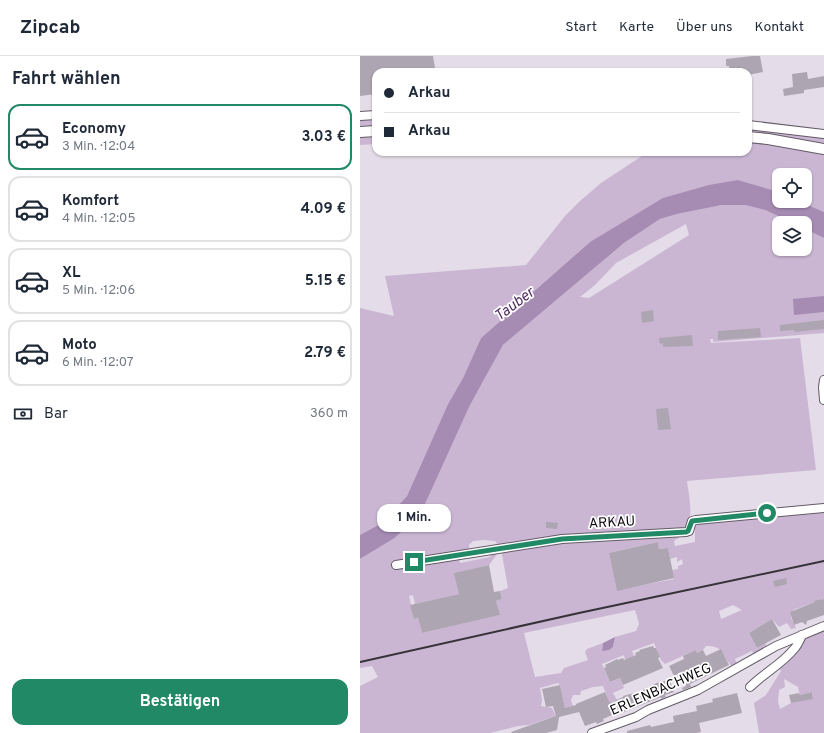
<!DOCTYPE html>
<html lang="de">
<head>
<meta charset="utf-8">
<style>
  :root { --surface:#fff; --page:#f6f6f7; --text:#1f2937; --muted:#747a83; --line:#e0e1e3; --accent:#218965 }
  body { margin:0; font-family:Overpass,sans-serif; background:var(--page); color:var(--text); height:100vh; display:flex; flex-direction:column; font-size:15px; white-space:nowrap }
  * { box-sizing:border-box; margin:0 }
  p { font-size:13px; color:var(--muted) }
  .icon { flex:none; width:22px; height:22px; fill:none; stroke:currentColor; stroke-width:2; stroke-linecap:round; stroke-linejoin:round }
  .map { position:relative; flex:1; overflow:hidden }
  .panel { display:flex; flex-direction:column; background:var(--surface); width:360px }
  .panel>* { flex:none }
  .banner { position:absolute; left:12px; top:12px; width:380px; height:88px; border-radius:12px; box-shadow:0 1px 3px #0004; display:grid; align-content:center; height:88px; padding:0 12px; background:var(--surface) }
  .buttons { position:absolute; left:412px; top:112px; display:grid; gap:8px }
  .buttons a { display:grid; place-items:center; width:40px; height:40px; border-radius:8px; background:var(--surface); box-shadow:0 1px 3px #0004; font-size:20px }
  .end { position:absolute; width:18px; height:18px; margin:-9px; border:5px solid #218965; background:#fff; box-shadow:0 0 0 2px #fff }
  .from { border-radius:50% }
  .bubble { position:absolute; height:28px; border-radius:12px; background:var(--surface); box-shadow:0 1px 3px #0004; font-size:13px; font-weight:700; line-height:28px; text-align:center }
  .banner b { display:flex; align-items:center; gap:14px; height:38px; font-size:15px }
  .banner b+b { border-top:1px solid var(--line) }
  .banner i { width:10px; height:10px; background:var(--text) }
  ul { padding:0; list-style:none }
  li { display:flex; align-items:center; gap:12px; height:66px; margin:0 8px 6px; padding:0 4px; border:2px solid var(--line); border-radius:12px }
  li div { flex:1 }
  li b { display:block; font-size:15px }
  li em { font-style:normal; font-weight:700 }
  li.active { border-color:var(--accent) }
  li>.icon { width:36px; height:36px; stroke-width:1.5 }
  h2 { padding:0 12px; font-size:18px; line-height:48px }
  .pay { display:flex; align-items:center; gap:10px; height:44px; padding:0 12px; font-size:15px }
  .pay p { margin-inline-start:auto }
  .cta { display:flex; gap:8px; margin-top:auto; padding:8px 12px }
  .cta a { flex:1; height:46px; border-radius:12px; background:var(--accent); color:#fff; font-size:16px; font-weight:700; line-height:46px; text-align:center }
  header { display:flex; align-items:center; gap:24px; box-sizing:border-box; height:56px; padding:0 20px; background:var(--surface); border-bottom:1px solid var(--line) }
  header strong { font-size:19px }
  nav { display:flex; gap:22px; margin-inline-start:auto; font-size:14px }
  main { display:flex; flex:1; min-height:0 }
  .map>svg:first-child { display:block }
</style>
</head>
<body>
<header>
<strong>Zipcab</strong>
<nav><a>Start</a><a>Karte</a><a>Über uns</a><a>Kontakt</a></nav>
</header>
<main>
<section class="panel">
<h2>Fahrt wählen</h2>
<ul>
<li class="active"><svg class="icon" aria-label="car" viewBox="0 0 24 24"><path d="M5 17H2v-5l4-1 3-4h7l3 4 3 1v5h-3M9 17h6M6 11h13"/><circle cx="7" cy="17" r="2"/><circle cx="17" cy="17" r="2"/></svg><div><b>Economy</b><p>3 Min. · 12:04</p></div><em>3.03 €</em></li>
<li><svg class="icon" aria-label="car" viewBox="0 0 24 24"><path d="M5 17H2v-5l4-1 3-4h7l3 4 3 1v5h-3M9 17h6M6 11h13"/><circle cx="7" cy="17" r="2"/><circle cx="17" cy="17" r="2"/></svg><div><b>Komfort</b><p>4 Min. · 12:05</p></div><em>4.09 €</em></li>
<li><svg class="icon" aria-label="car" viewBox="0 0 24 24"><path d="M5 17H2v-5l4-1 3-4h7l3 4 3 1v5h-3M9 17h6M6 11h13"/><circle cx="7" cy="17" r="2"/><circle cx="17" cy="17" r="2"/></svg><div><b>XL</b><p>5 Min. · 12:06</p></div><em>5.15 €</em></li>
<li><svg class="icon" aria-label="car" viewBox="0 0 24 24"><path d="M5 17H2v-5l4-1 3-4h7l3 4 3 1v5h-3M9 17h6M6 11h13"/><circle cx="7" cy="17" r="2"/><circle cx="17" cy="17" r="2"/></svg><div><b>Moto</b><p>6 Min. · 12:07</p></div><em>2.79 €</em></li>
</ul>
<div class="pay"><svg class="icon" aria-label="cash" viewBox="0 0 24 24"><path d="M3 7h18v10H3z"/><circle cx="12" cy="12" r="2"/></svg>Bar<p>360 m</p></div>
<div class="cta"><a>Bestätigen</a></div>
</section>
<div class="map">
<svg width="464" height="677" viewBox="0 0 464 677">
  <rect width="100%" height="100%" fill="#e4dce8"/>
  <!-- green -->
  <g fill="#cab6d3" fill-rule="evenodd">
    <path d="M16 59V88L0 89V60Z"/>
    <path d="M389 72 464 78V156L439 145H445V119H419V136L378 124 230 186 121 282 103 322 88 348 47 440 22 467 0 479V252L34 260 25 220 166 209 205 160 220 145 241 127 288 96H388V74H390Z"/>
    <path d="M362 149H385L405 154 433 167H419V193H445V173L464 182V277L353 286V283H350L351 287 440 282 456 414 327 425C329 440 334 461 326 475 324 479 318 482 314 485L315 490 335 486V468L464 456V543L461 544 460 543 455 545V546L433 554 431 562 436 572 431 573 427 567 419 571 412 563 389 577 397 592 405 587 409 594 396 601 392 595 375 603 378 611 376 613C361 604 367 589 346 590L343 594 337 597 336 594 305 608 301 604 294 587 272 595 274 600 265 604 264 599 242 608 249 624H250L251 626 260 622 264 632 253 637 257 644 253 655 243 630 233 631 221 635 220 639H213L211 644 213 650 205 652 200 629 198 627 180 632 182 644 181 650 192 652 196 660 169 669 158 670 130 677H0V630L18 621 12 610 0 612V503L33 483 109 351 143 289 264 187 300 163 317 158ZM326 168 329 179 229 242 220 241 235 229 256 207ZM125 484 135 485 141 492 133 493 130 501 100 507 98 499 109 494V489L113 485ZM298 486 299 493 308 492 310 503 317 501V506L322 503 323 508 318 510V513L312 514 314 523 257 534 249 497ZM141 493 148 532 140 535 142 543 136 545 139 559 62 577 58 562 54 563 49 540 53 539 55 548 99 538 95 517 129 509ZM373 549 382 554 361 563 359 555ZM275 554 279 568 276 575 255 581 253 591 242 594 243 587 227 593 225 596 228 604 204 612 201 617 175 621 164 577Z"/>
    <path d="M464 570V677H399L394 647 406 639 421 615 417 609 442 579ZM424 623 438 631 440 639 452 636 453 642 431 647 420 653 418 646 419 634 425 631Z"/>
  </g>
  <!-- water -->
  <g fill="#a68bb3">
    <path d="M378 124 419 136V145H439L464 156V182L445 173V167H433L405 154 385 149H362L317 158 300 163 264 187 143 289 109 351 59 461 33 483 0 503V479L22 467 47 440 88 348 103 322 121 282 230 186 303 142 349 129Z"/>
    <path d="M464 240V256L434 259 433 243Z"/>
    <path d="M255 581 253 591 249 594 242 595 243 587Z"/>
  </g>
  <!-- building -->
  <g fill="#ada5b1">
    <path d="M0 0H73L75 12 42 16H16V38L0 40Z"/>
    <path d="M392 0H400L403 16 388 19V16H370L369 10H366V3Z"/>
    <path d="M447 16 448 23 464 20V31L444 34V37L424 40 423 33 433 31 432 18Z"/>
    <path d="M293 254 294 265 282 267 281 256Z"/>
    <path d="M464 264V273L434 276V274L420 275V269Z"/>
    <path d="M400 272 401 281 358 284V275Z"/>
    <path d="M332 279 333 290 303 291V287L300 288 299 282Z"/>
    <path d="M308 352 311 373 298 374 296 353Z"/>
    <path d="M186 466 198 467 197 473 186 472Z"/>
    <path d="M298 486 299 493 308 492 314 522 257 535 249 497Z"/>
    <path d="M129 509 134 536 140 535 142 543 136 545 140 559 62 577 58 562 54 563 50 549 99 538 94 517Z"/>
    <path d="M426 522 427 528 415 531 413 525Z"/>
    <path d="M461 543V544L464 543V559L447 565 446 569 442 566 434 569 430 556 455 546 454 545Z"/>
    <path d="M412 563 421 579 397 592 389 577Z"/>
    <path d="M293 590 294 592H296L300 601 298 602 303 612 263 629 260 622 250 626 244 612 246 611 245 609 257 603 258 604 263 602 264 604 276 599 275 597 280 595 279 594Z"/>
    <path d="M361 593 369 609 330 628 331 631 323 634 322 632 326 630 320 617 314 620 309 610 324 603 323 600 336 594 337 597 343 594 346 600Z"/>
    <path d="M309 623 314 636 305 639 306 641 301 643V641L262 657 261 655 243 663 244 665 237 668 236 666 225 670 219 656 199 661 197 674 186 677H152L151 676 196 660 193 650 186 651 182 633 200 629 205 652 216 649V648L245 636 250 647 263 641V640L278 636 301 625 302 626Z"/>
    <path d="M452 636 453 643 431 647 429 639 439 637 440 639Z"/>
    <path d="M377 637 382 657 339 667 341 676 336 677H267V675L290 669 291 671 314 666 313 660 337 655 336 650 353 646 352 643Z"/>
  </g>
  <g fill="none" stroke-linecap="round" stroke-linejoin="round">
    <!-- minor casing -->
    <g stroke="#635b66" stroke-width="10">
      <g id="minor">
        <path d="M0 60 16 59"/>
        <path d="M388 69 464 78"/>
        <path d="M464 324 463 331 464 344"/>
        <path d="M36 509 202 483 326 476 329 475 332 465 336 464 464 452"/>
        <path d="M390 631C404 617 422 608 434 593 438 589 440 583 442 579"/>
        <path d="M232 677 276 661 288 654 338 634 416 590 464 570"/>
      </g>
    </g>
    <!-- tertiary casing -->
    <g stroke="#635b66" stroke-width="12">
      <g id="tertiary">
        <path d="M0 76 16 75"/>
        <path d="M388 81 408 83 464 93"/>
      </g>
    </g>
    <!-- minor -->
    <use href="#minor" stroke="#fff" stroke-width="8"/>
    <!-- tertiary -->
    <use href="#tertiary" stroke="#fff" stroke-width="10"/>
    <!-- rail -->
    <path stroke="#363237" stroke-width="2" d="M0 606 219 557 464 505"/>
  </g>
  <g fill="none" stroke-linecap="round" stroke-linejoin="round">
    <!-- route -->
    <path stroke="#218965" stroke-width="5" d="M54 506 202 483 326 476 328 475 332 465 407 457"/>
  </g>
  <g text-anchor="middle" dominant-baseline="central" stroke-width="3.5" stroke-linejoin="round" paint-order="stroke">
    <!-- street labels -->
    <g font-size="14" fill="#0d0a0e" stroke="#fff">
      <text transform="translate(252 467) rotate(-3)">ARKAU</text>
      <text transform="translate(301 634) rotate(-24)">ERLENBACHWEG</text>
    </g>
    <!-- water labels -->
    <g font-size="15" font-style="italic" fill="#512d61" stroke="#fff">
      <text transform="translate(155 249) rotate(-37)">Tauber</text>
    </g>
  </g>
</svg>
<div class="buttons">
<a><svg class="icon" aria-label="locate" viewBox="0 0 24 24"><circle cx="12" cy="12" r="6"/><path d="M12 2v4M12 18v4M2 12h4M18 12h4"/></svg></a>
<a><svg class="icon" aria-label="layers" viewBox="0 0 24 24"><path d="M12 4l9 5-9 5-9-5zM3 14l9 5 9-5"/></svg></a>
</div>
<i class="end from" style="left:407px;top:457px"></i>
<i class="end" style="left:54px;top:506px"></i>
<div class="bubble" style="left:17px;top:448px;width:74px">1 Min.</div>
<div class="banner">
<b><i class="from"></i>Arkau</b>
<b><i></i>Arkau</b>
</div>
</div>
</main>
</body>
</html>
